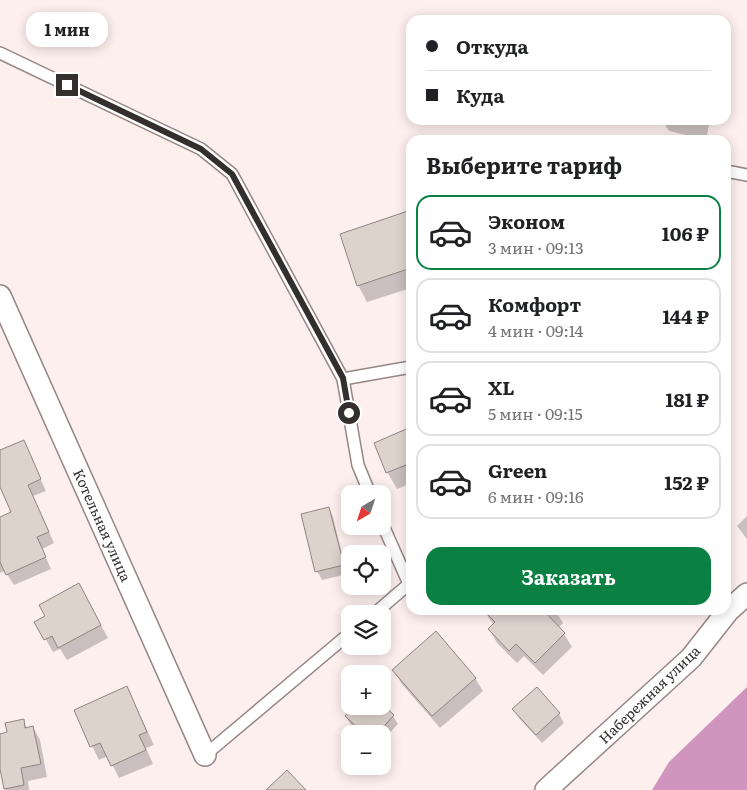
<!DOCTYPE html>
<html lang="ru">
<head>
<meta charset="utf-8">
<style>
  :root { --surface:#fff; --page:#f2f2f2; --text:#202124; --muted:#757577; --line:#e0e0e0; --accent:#0b8043 }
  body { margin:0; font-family:Literata,serif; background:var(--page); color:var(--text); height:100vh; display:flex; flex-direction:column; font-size:19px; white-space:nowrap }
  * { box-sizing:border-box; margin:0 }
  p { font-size:16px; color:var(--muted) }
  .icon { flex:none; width:28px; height:28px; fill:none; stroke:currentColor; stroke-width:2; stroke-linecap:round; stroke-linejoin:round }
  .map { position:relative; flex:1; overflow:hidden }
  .drawer { position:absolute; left:406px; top:135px; width:325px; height:480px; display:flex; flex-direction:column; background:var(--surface); border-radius:15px; box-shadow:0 2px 12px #0003 }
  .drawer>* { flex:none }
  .banner { position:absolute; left:406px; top:15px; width:325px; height:110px; border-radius:15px; box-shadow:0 2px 12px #0003; display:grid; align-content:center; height:110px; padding:0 20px; background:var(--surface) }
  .needle { width:32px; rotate:219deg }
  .tools { position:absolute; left:341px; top:485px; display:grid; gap:10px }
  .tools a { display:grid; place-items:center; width:50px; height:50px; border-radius:10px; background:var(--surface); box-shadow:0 2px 12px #0003; font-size:25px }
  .end { position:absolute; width:22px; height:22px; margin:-11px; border:6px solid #342f2f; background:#fff; box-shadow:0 0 0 2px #fff }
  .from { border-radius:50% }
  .bubble { position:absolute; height:35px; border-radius:15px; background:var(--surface); box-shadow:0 2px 12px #0003; font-size:16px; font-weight:700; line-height:35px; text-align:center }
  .banner b { display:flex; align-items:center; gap:18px; height:48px; font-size:19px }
  .banner b+b { border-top:1px solid var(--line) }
  .banner i { width:12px; height:12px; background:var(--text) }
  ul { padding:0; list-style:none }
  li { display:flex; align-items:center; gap:15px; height:75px; margin:0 10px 8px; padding:0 10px; border:2px solid var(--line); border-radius:15px }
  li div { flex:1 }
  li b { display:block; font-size:19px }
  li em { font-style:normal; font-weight:700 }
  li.current { border-color:var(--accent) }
  li>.icon { width:45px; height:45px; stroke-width:1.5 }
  h2 { padding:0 20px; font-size:22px; line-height:60px }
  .action { display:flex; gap:10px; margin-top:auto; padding:10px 20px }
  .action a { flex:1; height:58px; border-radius:15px; background:var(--accent); color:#fff; font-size:20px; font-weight:700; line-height:58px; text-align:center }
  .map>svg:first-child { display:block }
</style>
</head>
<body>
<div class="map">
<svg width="747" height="790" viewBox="0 0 747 790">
  <rect width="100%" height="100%" fill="#fdefee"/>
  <!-- water -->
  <path fill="#cf95be" d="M747 687V790H652L669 762Z"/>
  <!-- shadow -->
  <g fill="#0003">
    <path d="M411 92V112L408 106Z"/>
    <path d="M437 120H452L451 123Z"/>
    <path d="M665 120H710L706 140 669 131 664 123Z"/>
    <path d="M411 212V288L367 302 358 285 341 234Z"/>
    <path d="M411 429V483L397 489 387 472 375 443Z"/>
    <path d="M23 442 46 491 33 496 54 543 42 549 51 569 14 585 5 571 0 573V518L12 513 0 484V452Z"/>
    <path d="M329 509 333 517 347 574 322 580 317 571Z"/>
    <path d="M747 516V539L737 526Z"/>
    <path d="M86 598 108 638 67 660 60 649 53 652 36 622Z"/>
    <path d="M483 610H562L558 615 563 623 558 628 564 634 572 647 543 675 524 656 517 663 497 643 490 630 494 625Z"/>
    <path d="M394 670 475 678 483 691 440 728 401 683Z"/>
    <path d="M127 688 154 745 146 748 153 764 119 778 108 756 99 760 75 711Z"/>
    <path d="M537 689 559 714 564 723 542 743 519 718 514 709Z"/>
    <path d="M346 716H393L398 724 382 741V734H361L351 725Z"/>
    <path d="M23 721 27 728 33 727 40 740 47 777 28 781 29 790H6L0 763V735L8 734Z"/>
  </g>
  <!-- building -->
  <g fill="#ded2cd" stroke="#918581">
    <path d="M411 210V268L357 286 340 234Z"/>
    <path d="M411 427V463L386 473 374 443Z"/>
    <path d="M24 440 41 479 28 485 49 532 37 537 46 557 6 575 0 562V517L11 512 0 487V450Z"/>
    <path d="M329 507 344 565 315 572 301 514Z"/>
    <path d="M79 583 101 625 58 648 52 636 44 640 34 622 45 616 39 605Z"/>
    <path d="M483 610H543L565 633 535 663 516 644 509 651 488 629 495 622Z"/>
    <path d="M436 631 476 678 432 716 392 670Z"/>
    <path d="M127 686 147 732 139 735 146 750 111 766 100 743 90 747 74 710Z"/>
    <path d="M537 687 560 713 536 735 512 709Z"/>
    <path d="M353 706H384L394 715 377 734H364L345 716Z"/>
    <path d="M24 719 25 728 33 726 41 764 21 768 24 785 4 789 0 769V734L7 732 5 723Z"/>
    <path d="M287 770 306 790H266Z"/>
  </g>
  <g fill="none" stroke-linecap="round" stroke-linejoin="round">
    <!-- lane casing -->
    <g stroke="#948786" stroke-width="14">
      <g id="lane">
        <path d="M0 53 201 149 232 174 343 379 358 465 370 494"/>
        <path d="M726 171 747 175"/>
        <path d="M343 379 411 367"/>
        <path d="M374 614 409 584 382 523"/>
        <path d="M205 755 350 633"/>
      </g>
    </g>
    <!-- street casing -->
    <g stroke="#948786" stroke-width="24">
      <g id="street">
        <path d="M0 296 205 755"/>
        <path d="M546 790 691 658 728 611 747 594"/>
      </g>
    </g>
    <!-- lane -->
    <use href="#lane" stroke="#fff" stroke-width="11"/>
    <!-- street -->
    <use href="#street" stroke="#fff" stroke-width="21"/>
  </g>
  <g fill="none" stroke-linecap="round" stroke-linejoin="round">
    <!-- route -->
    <path stroke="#342f2f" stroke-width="6" d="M67 85 201 149 232 174 343 378 349 413"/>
  </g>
  <g text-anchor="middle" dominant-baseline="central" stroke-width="4.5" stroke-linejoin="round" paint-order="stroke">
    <!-- street labels -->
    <g font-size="14" fill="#342f2f" stroke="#fff">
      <text transform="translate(103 525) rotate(66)">Котельная улица</text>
      <text transform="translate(649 694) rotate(-44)">Набережная улица</text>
    </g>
  </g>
</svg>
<div class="tools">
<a><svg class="needle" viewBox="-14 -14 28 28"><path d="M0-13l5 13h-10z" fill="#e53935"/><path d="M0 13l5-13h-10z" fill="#757577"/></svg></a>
<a><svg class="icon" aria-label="locate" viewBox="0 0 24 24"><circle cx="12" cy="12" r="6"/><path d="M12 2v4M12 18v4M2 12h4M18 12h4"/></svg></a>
<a><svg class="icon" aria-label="layers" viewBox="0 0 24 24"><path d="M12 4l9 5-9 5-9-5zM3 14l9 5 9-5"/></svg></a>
<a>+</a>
<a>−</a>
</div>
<i class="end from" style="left:349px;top:413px"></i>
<i class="end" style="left:67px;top:85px"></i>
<div class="bubble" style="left:26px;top:12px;width:82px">1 мин</div>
<div class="banner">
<b><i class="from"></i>Откуда</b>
<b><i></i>Куда</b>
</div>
<section class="drawer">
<h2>Выберите тариф</h2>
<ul>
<li class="current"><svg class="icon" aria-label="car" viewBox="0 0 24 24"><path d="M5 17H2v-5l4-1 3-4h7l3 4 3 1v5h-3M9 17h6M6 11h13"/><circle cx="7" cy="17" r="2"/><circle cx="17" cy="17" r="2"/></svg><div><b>Эконом</b><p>3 мин · 09:13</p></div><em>106 ₽</em></li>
<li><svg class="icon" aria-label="car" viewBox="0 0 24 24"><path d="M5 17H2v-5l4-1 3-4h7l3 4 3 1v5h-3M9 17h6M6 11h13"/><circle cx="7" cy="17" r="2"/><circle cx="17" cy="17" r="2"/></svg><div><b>Комфорт</b><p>4 мин · 09:14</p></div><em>144 ₽</em></li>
<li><svg class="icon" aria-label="car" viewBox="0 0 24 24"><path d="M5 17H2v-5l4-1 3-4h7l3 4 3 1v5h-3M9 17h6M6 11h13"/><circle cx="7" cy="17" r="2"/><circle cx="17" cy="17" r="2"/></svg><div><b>XL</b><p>5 мин · 09:15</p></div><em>181 ₽</em></li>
<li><svg class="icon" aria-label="car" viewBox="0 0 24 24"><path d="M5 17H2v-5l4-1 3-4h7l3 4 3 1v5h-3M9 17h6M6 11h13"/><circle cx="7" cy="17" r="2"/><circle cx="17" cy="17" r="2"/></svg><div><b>Green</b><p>6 мин · 09:16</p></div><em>152 ₽</em></li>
</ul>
<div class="action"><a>Заказать</a></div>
</section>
</div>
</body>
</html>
